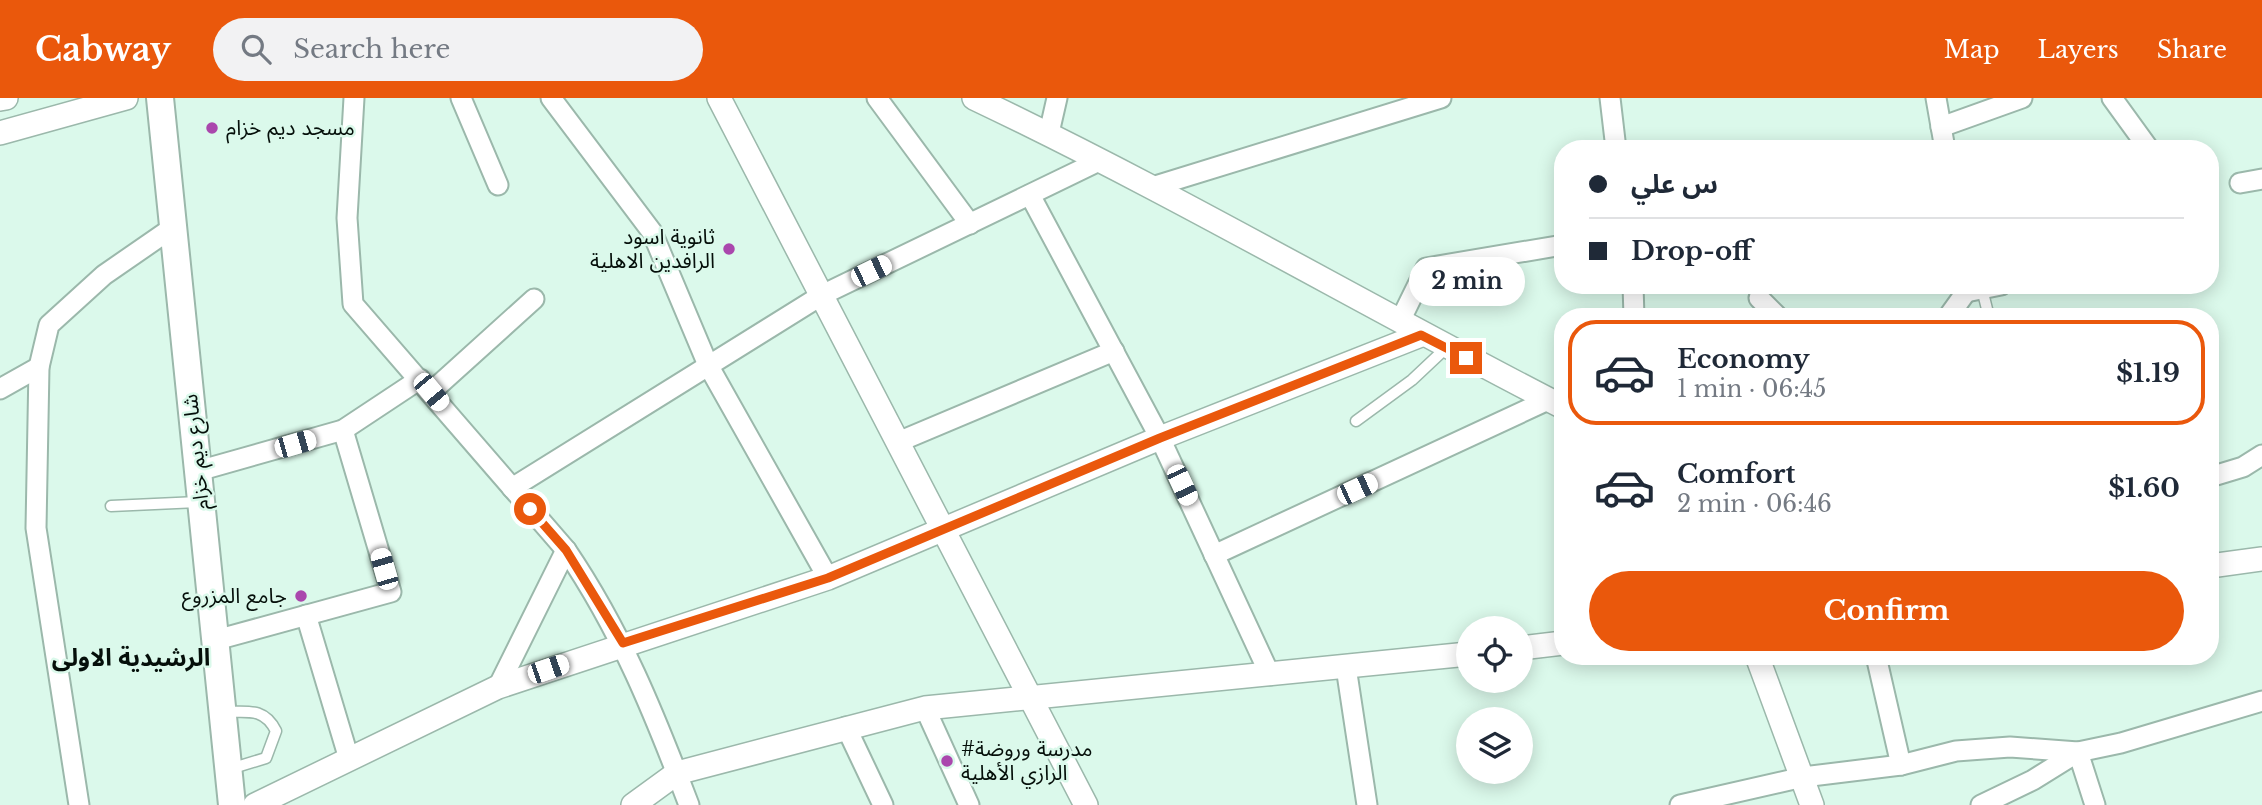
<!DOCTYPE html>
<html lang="en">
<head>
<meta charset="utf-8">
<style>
  :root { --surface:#fff; --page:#f2f2f3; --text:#1f2937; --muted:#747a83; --line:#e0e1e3; --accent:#ea580c }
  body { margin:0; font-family:"Libre Baskerville","Noto Sans Arabic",serif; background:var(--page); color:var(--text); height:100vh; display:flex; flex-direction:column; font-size:26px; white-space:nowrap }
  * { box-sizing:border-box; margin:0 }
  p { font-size:23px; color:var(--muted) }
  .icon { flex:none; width:38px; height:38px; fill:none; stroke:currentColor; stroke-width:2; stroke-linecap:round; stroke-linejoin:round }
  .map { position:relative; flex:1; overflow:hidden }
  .details { position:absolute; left:1554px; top:210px; width:665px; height:357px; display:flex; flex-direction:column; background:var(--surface); border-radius:28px; box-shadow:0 4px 18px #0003 }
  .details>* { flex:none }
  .guide { position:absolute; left:1554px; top:42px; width:665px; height:154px; border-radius:28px; box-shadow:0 4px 18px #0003; display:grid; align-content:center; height:154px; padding:0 35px; background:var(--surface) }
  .buttons { position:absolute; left:1456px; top:518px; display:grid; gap:14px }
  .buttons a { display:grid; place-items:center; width:77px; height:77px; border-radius:50%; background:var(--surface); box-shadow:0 4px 18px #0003; font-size:35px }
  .end { position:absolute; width:32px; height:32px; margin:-16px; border:9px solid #ea580c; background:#fff; box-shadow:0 0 0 4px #fff }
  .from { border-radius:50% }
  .bubble { position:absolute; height:49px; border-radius:24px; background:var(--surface); box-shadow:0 4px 18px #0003; font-size:23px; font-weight:700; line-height:49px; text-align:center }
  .car { position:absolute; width:21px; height:42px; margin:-21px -10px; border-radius:9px; box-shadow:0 0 5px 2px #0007; background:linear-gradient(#fff 24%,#345 0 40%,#fff 0 76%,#345 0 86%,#fff 0) }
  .guide b { display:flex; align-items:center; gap:24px; height:66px; font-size:26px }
  .guide b+b { border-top:2px solid var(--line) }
  .guide i { width:18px; height:18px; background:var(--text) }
  ul { padding:12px 0 0; list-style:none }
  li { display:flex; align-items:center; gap:21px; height:105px; margin:0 14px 10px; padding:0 21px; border:4px solid transparent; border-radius:28px }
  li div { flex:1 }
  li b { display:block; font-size:26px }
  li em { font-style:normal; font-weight:700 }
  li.selected { border-color:var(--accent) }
  li>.icon { width:63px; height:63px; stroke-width:1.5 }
  .cta { display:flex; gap:14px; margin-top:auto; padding:14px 35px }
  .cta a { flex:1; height:80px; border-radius:42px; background:var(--accent); color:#fff; font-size:28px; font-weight:700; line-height:80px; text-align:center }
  header { display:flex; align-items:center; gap:42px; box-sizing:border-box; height:98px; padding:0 35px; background:var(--accent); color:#fff }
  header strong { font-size:33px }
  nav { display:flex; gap:38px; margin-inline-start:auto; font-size:24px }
  .search { width:490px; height:63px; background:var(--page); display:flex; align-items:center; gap:18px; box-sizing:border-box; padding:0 24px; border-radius:38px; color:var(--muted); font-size:26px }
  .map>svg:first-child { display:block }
</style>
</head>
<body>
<header>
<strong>Cabway</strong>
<div class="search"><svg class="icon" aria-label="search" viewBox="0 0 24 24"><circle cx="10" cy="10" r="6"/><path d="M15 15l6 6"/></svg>Search here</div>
<nav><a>Map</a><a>Layers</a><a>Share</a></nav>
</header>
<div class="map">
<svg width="2262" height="707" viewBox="0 0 2262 707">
  <rect width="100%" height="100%" fill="#dbf9eb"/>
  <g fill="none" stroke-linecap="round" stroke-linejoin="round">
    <!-- service casing -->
    <g stroke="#9bb8ab" stroke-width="13">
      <g id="service">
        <path d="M1982 191 1989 219"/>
        <path d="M1356 323 1412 282 1446 250"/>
        <path d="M111 408 198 404"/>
        <path d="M224 614C247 614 264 609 276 633L266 660 230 671"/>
      </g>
    </g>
    <!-- minor casing -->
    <g stroke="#9bb8ab" stroke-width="23">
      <g id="minor">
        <path d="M354 0 347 120 353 206 566 452C621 533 654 615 689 707"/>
        <path d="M461 0 498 87"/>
        <path d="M551 0 652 134 708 267 828 480"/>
        <path d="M877 0 970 126"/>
        <path d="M1610 0 1616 51"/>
        <path d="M1936 0 1945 51"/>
        <path d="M2112 0 2149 51"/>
        <path d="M1941 29 2022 0"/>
        <path d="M1049 35 1057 0"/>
        <path d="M2240 85 2262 81"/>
        <path d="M1152 89 1441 0"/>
        <path d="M1030 97 1160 340 1270 577"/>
        <path d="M1633 187 1634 219"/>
        <path d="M1966 194 2001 187"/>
        <path d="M1759 200 1778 219"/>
        <path d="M1948 219 1966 194 1965 187"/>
        <path d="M1400 223 1426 170 1563 147"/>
        <path d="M0 291 39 269"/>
        <path d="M431 294 534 201"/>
        <path d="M898 344 1114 253"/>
        <path d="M198 373 343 332 420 281"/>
        <path d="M2210 379 2243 369 2262 357"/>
        <path d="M512 390 822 197 1099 63"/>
        <path d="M1214 457 1548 302"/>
        <path d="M306 517 349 661"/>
        <path d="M216 542 391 494 343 332"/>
        <path d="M1876 558 1901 667"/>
        <path d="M1346 569 1367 707"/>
        <path d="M498 589 566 452"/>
        <path d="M925 610 969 707"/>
        <path d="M846 629 883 707"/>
        <path d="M79 707 36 430 39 269 49 227 104 177 172 130"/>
        <path d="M1680 707 1803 679 1901 667 1956 653 2010 649 2078 654 2121 645 2262 603"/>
        <path d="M1981 707 2033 682 2078 654 2095 707"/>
      </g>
    </g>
    <!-- tertiary casing -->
    <g stroke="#9bb8ab" stroke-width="26">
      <g id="tertiary">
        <path d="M719 0 1086 707"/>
        <path d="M974 0C1174 95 1366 208 1563 309"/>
        <path d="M0 1 6 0"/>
        <path d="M0 35 126 0"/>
        <path d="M2210 468 2262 461"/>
        <path d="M1521 550 1563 545"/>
        <path d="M1757 558 1812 707"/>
        <path d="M255 707 498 589 828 480 1160 340 1421 237"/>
        <path d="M633 707 677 675 925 610 1468 556"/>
      </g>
    </g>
    <!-- secondary casing -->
    <g stroke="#9bb8ab" stroke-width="30">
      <path id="secondary" d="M160 0 232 707"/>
    </g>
    <!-- service -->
    <use href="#service" stroke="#fff" stroke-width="10"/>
    <!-- minor -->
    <use href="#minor" stroke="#fff" stroke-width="19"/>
    <!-- tertiary -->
    <use href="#tertiary" stroke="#fff" stroke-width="23"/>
    <!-- secondary -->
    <use href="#secondary" stroke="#fff" stroke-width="26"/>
  </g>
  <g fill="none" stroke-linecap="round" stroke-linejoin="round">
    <!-- route -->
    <path stroke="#ea580c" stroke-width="9" d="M530 411 566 452 623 545 828 480 1160 340 1421 237 1466 260"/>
  </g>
  <!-- markers -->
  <g fill="#aa47ad" stroke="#dbf9eb" stroke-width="2.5">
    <circle cx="212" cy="30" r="7"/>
    <circle cx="729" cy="151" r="7"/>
    <circle cx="301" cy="498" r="7"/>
    <circle cx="947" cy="663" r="7"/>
  </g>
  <g text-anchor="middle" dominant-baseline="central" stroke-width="5" stroke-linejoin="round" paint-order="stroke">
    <!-- poi labels -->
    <g font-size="21" fill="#050f0a" stroke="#dbf9eb" text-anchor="start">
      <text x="226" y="30">مسجد ديم خزام</text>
      <text x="715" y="139" text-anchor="end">ثانوية اسود<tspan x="715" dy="24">الرافدين الاهلية</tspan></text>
      <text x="287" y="498" text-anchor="end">جامع المزروع</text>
      <text x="961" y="651">#مدرسة وروضة<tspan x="961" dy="24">الرازي الأهلية</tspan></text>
    </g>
    <!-- street labels -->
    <g font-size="21" fill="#050f0a" stroke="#dbf9eb">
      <text transform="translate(196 354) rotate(-96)">شارع ديم خزام</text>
    </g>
    <!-- quarter labels -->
    <g font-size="24" font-weight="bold" fill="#050f0a" stroke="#dbf9eb">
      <text x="131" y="559">الرشيدية الاولى</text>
    </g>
  </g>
</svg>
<div class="buttons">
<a><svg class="icon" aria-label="locate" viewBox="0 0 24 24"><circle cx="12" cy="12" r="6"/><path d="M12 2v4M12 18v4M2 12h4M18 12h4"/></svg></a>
<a><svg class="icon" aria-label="layers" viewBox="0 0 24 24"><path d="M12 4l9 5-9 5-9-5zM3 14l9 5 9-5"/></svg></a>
</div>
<i class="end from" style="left:530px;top:411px"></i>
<i class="end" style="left:1466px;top:260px"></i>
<div class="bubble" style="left:1409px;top:159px;width:116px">2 min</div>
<i class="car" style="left:871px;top:173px;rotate:64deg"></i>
<i class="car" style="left:431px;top:294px;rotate:140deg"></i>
<i class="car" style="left:295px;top:346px;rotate:74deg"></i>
<i class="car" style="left:1182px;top:387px;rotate:155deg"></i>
<i class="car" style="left:1357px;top:391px;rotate:65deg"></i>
<i class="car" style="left:384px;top:471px;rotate:344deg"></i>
<i class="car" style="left:548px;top:571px;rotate:71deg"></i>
<div class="guide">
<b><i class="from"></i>س علي</b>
<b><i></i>Drop-off</b>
</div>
<section class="details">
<ul>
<li class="selected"><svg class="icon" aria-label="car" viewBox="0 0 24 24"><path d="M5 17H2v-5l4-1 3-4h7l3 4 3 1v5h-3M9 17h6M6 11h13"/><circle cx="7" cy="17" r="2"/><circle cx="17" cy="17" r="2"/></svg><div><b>Economy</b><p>1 min · 06:45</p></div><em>$1.19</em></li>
<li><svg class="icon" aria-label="car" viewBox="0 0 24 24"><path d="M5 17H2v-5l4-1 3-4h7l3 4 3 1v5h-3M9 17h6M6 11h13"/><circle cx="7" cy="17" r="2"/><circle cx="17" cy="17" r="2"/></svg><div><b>Comfort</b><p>2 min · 06:46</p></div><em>$1.60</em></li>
</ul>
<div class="cta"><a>Confirm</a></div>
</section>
</div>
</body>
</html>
